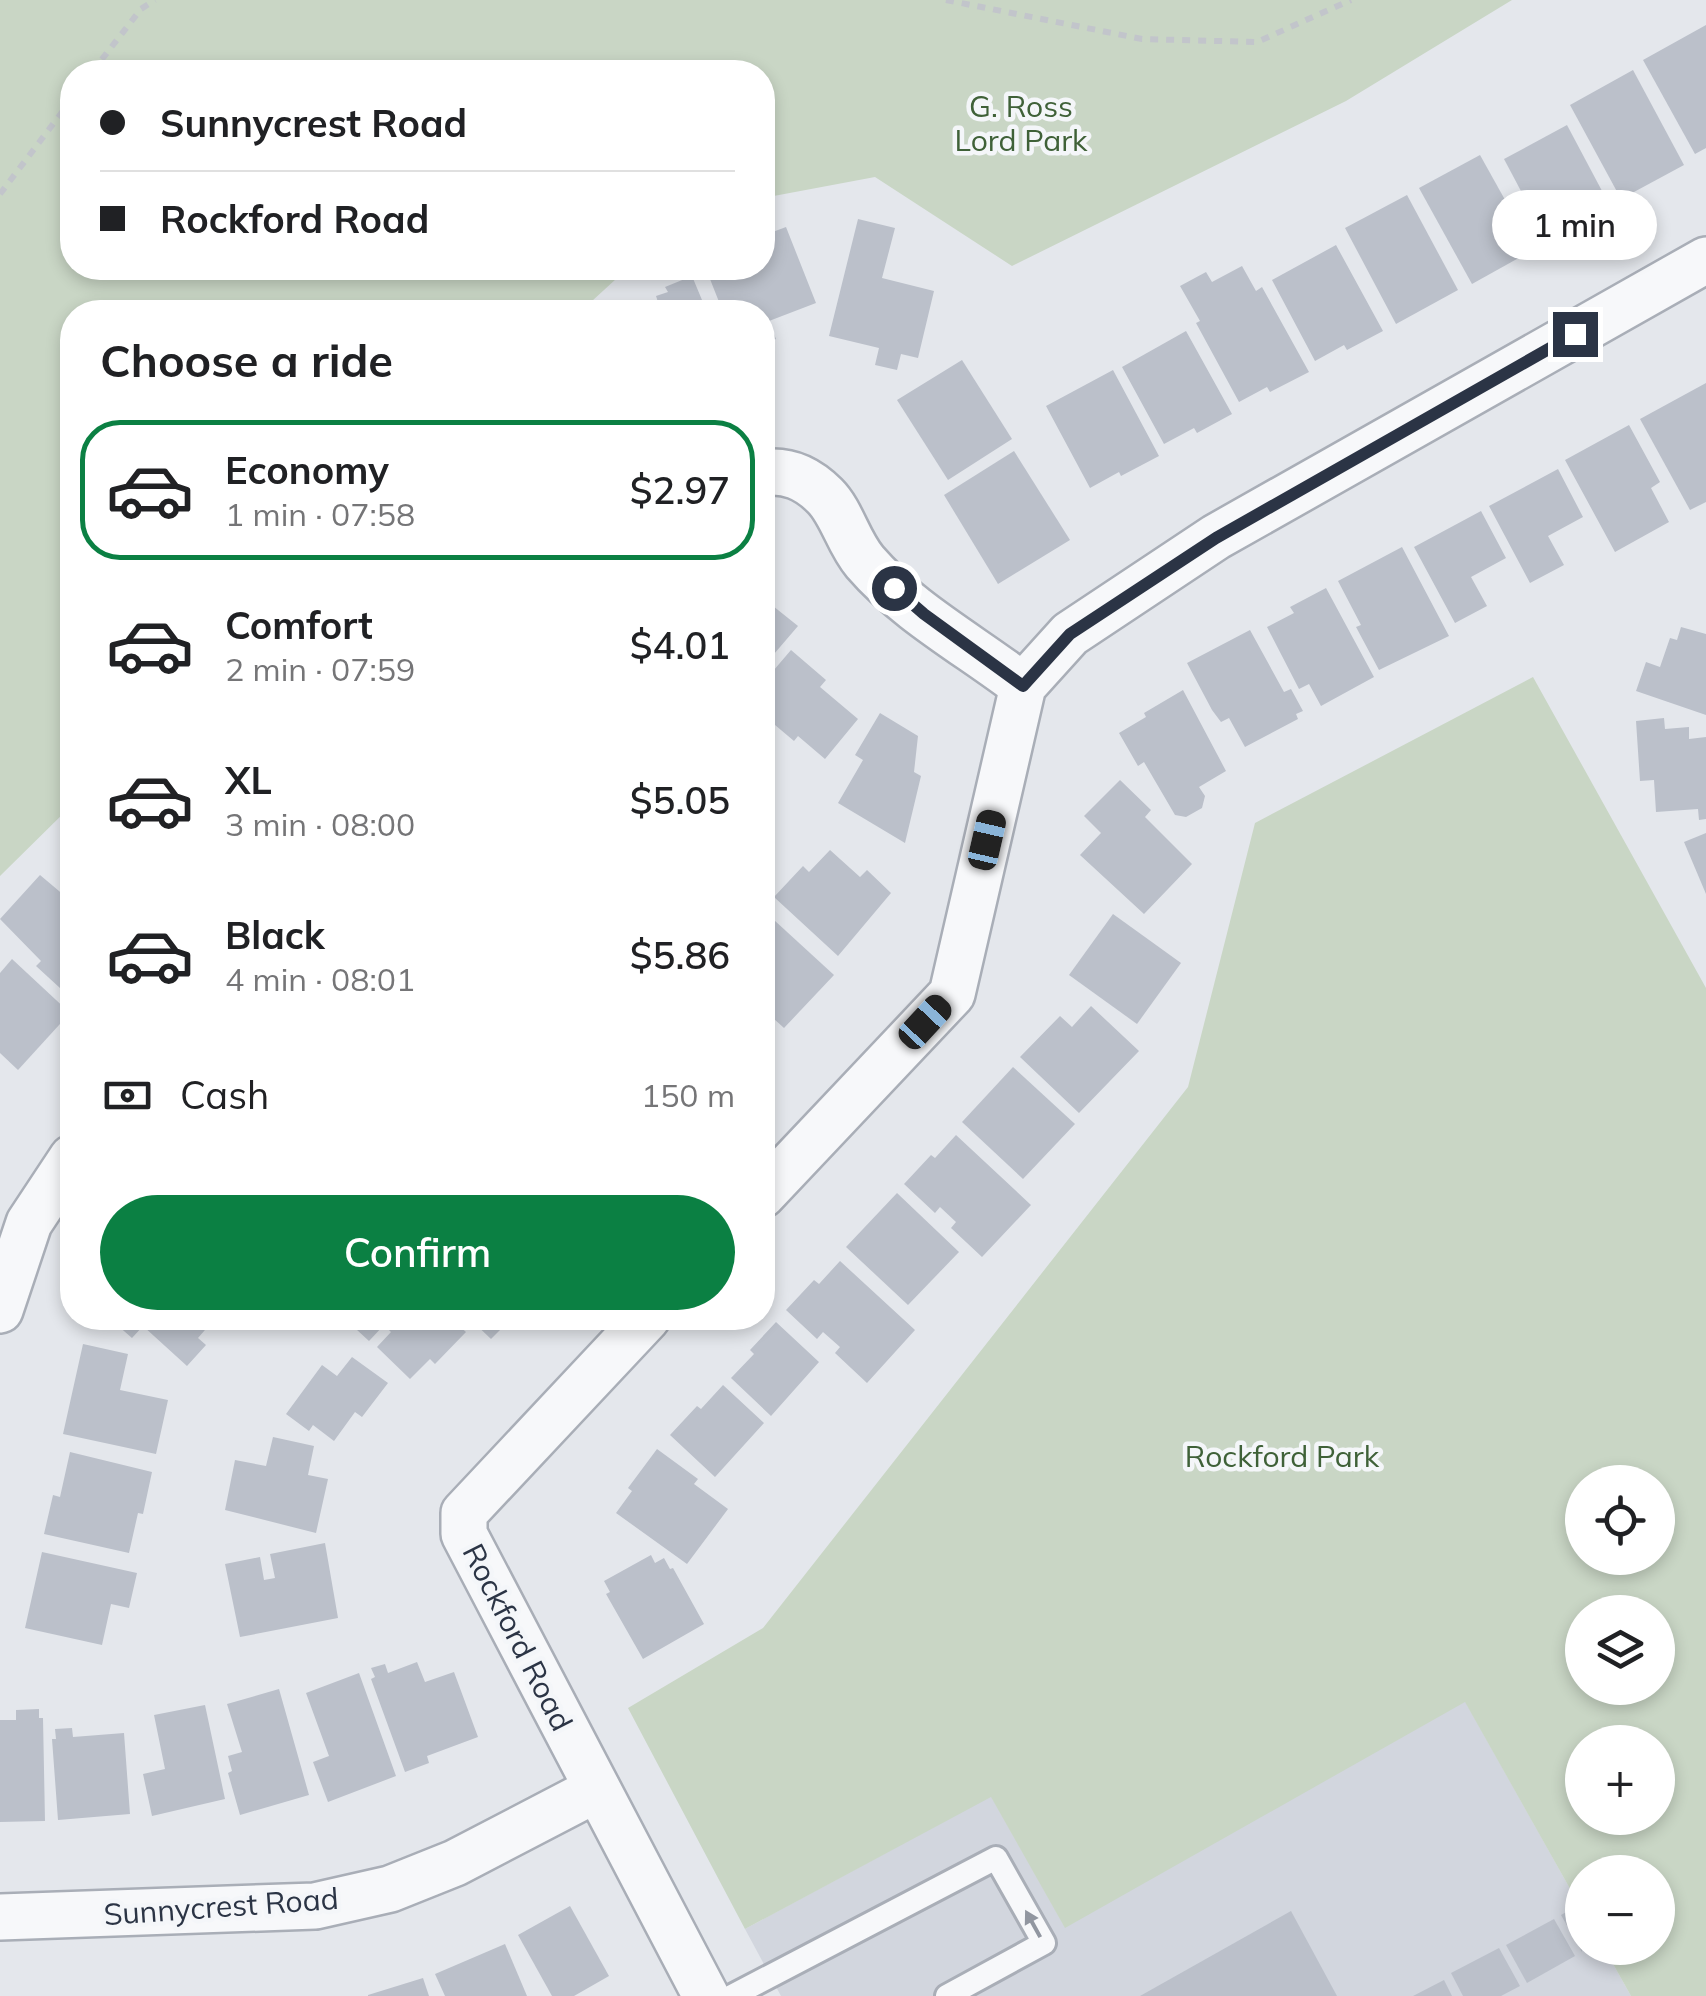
<!DOCTYPE html>
<html lang="en">
<head>
<meta charset="utf-8">
<style>
  :root { --surface:#fff; --page:#f2f2f2; --text:#202124; --muted:#757577; --line:#e0e0e0; --accent:#0b8043 }
  body { margin:0; font-family:Mulish,sans-serif; background:var(--page); color:var(--text); height:100vh; display:flex; flex-direction:column; font-size:38px; white-space:nowrap }
  * { box-sizing:border-box; margin:0 }
  p { font-size:32px; color:var(--muted) }
  .icon { flex:none; width:55px; height:55px; fill:none; stroke:currentColor; stroke-width:2; stroke-linecap:round; stroke-linejoin:round }
  .map { position:relative; flex:1; overflow:hidden }
  .panel { position:absolute; left:60px; top:300px; width:715px; height:1030px; display:flex; flex-direction:column; background:var(--surface); border-radius:40px; box-shadow:0 5px 15px #0003 }
  .panel>* { flex:none }
  .top-card { position:absolute; left:60px; top:60px; width:715px; height:220px; border-radius:40px; box-shadow:0 5px 15px #0003; display:grid; align-content:center; height:220px; padding:0 40px; background:var(--surface) }
  .buttons { position:absolute; left:1565px; top:1465px; display:grid; gap:20px }
  .buttons a { display:grid; place-items:center; width:110px; height:110px; border-radius:50%; background:var(--surface); box-shadow:0 5px 15px #0003; font-size:50px }
  .end { position:absolute; width:45px; height:45px; margin:-22px; border:12px solid #2b3445; background:#fff; box-shadow:0 0 0 5px #fff }
  .from { border-radius:50% }
  .bubble { position:absolute; height:70px; border-radius:35px; background:var(--surface); box-shadow:0 5px 15px #0003; font-size:32px; font-weight:600; line-height:70px; text-align:center }
  .car { position:absolute; width:30px; height:60px; margin:-30px -15px; border-radius:12px; box-shadow:0 0 8px 2px #0007; background:linear-gradient(#222 24%,#8ab4d8 0 40%,#222 0 76%,#8ab4d8 0 86%,#222 0) }
  .top-card b { display:flex; align-items:center; gap:35px; height:95px; font-size:38px }
  .top-card b+b { border-top:2px solid var(--line) }
  .top-card i { width:25px; height:25px; background:var(--text) }
  ul { padding:0; list-style:none }
  li { display:flex; align-items:center; gap:30px; height:140px; margin:0 20px 15px; padding:0 20px; border:5px solid transparent; border-radius:40px }
  li div { flex:1 }
  li b { display:block; font-size:38px }
  li em { font-style:normal; font-weight:600 }
  li.active { border-color:var(--accent) }
  li>.icon { width:90px; height:90px; stroke-width:1.5 }
  h2 { padding:0 40px; font-size:45px; line-height:120px }
  .pay { display:flex; align-items:center; gap:25px; height:110px; padding:0 40px; font-size:38px }
  .pay p { margin-inline-start:auto }
  .action { display:flex; gap:20px; margin-top:auto; padding:20px 40px }
  .action a { flex:1; height:115px; border-radius:60px; background:var(--accent); color:#fff; font-size:40px; font-weight:600; line-height:115px; text-align:center }
  .map>svg:first-child { display:block }
</style>
</head>
<body>
<div class="map">
<svg width="1706" height="1996" viewBox="0 0 1706 1996">
  <rect width="100%" height="100%" fill="#e4e7ec"/>
  <!-- built -->
  <path fill="#d2d6de" d="M1465 1701 1582 1910V1948H1604L1631 1996H781L745 1929 991 1796 1065 1927Z"/>
  <!-- green -->
  <g fill="#c9d6c5" fill-rule="evenodd">
    <path d="M0 0H1512L1346 101 1012 266 875 177 763 198 762 72H72V268H628L580 312H72V805L0 876Z"/>
    <path d="M1533 677 1706 988V1996H1631L1604 1948H1658V1872H1582V1910L1465 1702 1065 1928 991 1797 745 1929 628 1708 763 1628 1188 1087 1255 823ZM1582 1482H1658V1558H1582ZM1582 1612H1658V1688H1582ZM1582 1742H1658V1818H1582Z"/>
  </g>
  <!-- building -->
  <g fill="#bbc0ca">
    <path d="M1706 25V148L1695 154 1643 60Z"/>
    <path d="M1633 70 1684 165 1621 199 1570 105Z"/>
    <path d="M1567 125 1610 206 1547 240 1504 159Z"/>
    <path d="M1480 155 1533 250 1472 284 1419 188Z"/>
    <path d="M1407 195 1458 290 1396 324 1345 228Z"/>
    <path d="M858 219 895 228 882 278 934 291 918 358 901 354 897 370 875 365 879 348 829 336Z"/>
    <path d="M786 227 816 303 769 321 776 339 762 345V312H723L708 274 725 268H762V253L767 252 762 236Z"/>
    <path d="M1336 245 1383 331 1347 350 1344 345 1315 361 1272 280Z"/>
    <path d="M1242 266 1256 291 1262 287 1309 372 1270 392 1267 387 1239 402 1196 323 1200 321 1180 286 1206 272 1212 282Z"/>
    <path d="M692 276 707 312H646L644 308 658 302 656 296 668 292 665 287Z"/>
    <path d="M1186 331 1232 414 1197 433 1194 428 1164 444 1122 367Z"/>
    <path d="M962 360 1012 439 948 480 897 400Z"/>
    <path d="M1113 370 1159 456 1121 476 1119 472 1090 488 1046 406Z"/>
    <path d="M1706 383V502L1690 510 1640 419Z"/>
    <path d="M1629 425 1660 482 1651 488 1669 522 1615 552 1565 460Z"/>
    <path d="M1014 451 1070 540 998 584 944 495Z"/>
    <path d="M1558 469 1583 517 1548 536 1564 565 1530 583 1489 506Z"/>
    <path d="M1481 511 1506 558 1471 577 1487 606 1455 623 1414 547Z"/>
    <path d="M1402 547 1449 636 1379 670 1356 627 1361 625 1338 581Z"/>
    <path d="M1326 588 1374 677 1321 706 1309 684 1299 689 1267 627 1294 613 1290 607Z"/>
    <path d="M762 591 771 598 768 602 798 626 762 668Z"/>
    <path d="M1681 627 1706 634V715L1636 691 1646 662 1660 667 1670 638 1677 640Z"/>
    <path d="M1250 630 1284 692 1291 689 1303 711 1296 714 1298 719 1245 747 1229 718 1221 722 1212 710 1187 663Z"/>
    <path d="M791 650 826 680 820 687 858 719 825 759 798 736 794 741 762 714V684Z"/>
    <path d="M1183 690 1226 771 1199 787 1205 796 1202 808 1186 817 1175 815 1144 762 1138 766 1119 733 1146 717 1144 713Z"/>
    <path d="M880 713 918 736 914 772 921 776 905 843 838 803 863 760 855 755Z"/>
    <path d="M1664 718 1665 729 1689 727V739L1706 737V819L1699 820 1698 809 1656 812 1654 780 1640 781 1636 721Z"/>
    <path d="M1120 780 1151 810 1145 817 1192 864 1144 914 1080 855 1101 833 1084 816Z"/>
    <path d="M1706 833V894L1684 842Z"/>
    <path d="M830 850 860 877 867 870 891 893 838 956 774 897 803 866 809 872Z"/>
    <path d="M40 875 72 902V999L36 966 41 961 0 919Z"/>
    <path d="M762 909 834 975 784 1028 762 1008Z"/>
    <path d="M1113 914 1181 963 1137 1024 1069 975Z"/>
    <path d="M12 959 70 1013 18 1070 0 1053V973Z"/>
    <path d="M1091 1006 1139 1051 1079 1113 1020 1057 1060 1016 1072 1027Z"/>
    <path d="M1013 1067 1075 1124 1023 1179 962 1122Z"/>
    <path d="M956 1135 1031 1205 982 1257 951 1228 956 1222 940 1207 935 1213 904 1184 931 1155 935 1158Z"/>
    <path d="M897 1193 959 1252 908 1305 846 1247Z"/>
    <path d="M840 1261 915 1330 867 1383 835 1353 840 1347 823 1332 817 1339 786 1310 814 1280 819 1284Z"/>
    <path d="M109 1318H205L211 1323 198 1338 206 1345 187 1366 143 1326 132 1338Z"/>
    <path d="M344 1318H450L466 1332 435 1364 430 1359 410 1379 377 1347 391 1332 384 1325 369 1341Z"/>
    <path d="M469 1318H512L491 1339Z"/>
    <path d="M776 1322 819 1362 771 1416 731 1378 754 1354 750 1350Z"/>
    <path d="M83 1344 128 1354 120 1390 168 1400 156 1454 63 1434Z"/>
    <path d="M352 1357 388 1383 362 1417 355 1412 334 1441 313 1425 309 1431 286 1414 322 1365 337 1376Z"/>
    <path d="M723 1385 764 1423 715 1477 670 1435 697 1406 701 1409Z"/>
    <path d="M273 1437 314 1446 308 1475 328 1479 316 1533 225 1510 235 1460 266 1466Z"/>
    <path d="M657 1449 698 1479 694 1484 728 1509 687 1564 616 1513 632 1491 628 1488Z"/>
    <path d="M70 1452 152 1472 143 1514 138 1513 129 1553 44 1534 53 1495 60 1497Z"/>
    <path d="M325 1543 338 1618 240 1637 225 1564 260 1557 264 1580 275 1578 270 1554Z"/>
    <path d="M42 1552 137 1573 129 1608 111 1604 102 1645 25 1628Z"/>
    <path d="M651 1555 655 1563 664 1558 670 1569 673 1568 704 1624 643 1659 606 1594 610 1592 604 1581Z"/>
    <path d="M417 1662 425 1682 454 1672 478 1737 427 1756 429 1763 405 1772 371 1679 375 1677 371 1668 385 1664 388 1673Z"/>
    <path d="M359 1673 396 1776 328 1802 313 1762 329 1756 306 1693Z"/>
    <path d="M279 1689 309 1795 240 1815 228 1773 232 1771 228 1756 242 1752 227 1704Z"/>
    <path d="M205 1705 225 1799 152 1816 143 1774 165 1769 154 1715Z"/>
    <path d="M39 1709V1718H43L45 1821 0 1822V1720H16V1710Z"/>
    <path d="M72 1728 73 1737 124 1733 130 1814 58 1820 52 1739H56L55 1729Z"/>
    <path d="M1582 1903V1952L1561 1915Z"/>
    <path d="M570 1906 609 1976 574 1996H552L518 1935Z"/>
    <path d="M1291 1911 1337 1996H1140Z"/>
    <path d="M1554 1919 1575 1956 1527 1983 1506 1945Z"/>
    <path d="M505 1944 527 1996H445L435 1974Z"/>
    <path d="M1499 1948 1520 1986 1501 1996H1463L1451 1973Z"/>
    <path d="M423 1978 429 1996H368V1995Z"/>
    <path d="M1444 1980 1452 1996H1413Z"/>
  </g>
  <g fill="none" stroke-linecap="round" stroke-linejoin="round">
    <!-- service casing -->
    <g stroke="#a9aeb7" stroke-width="28">
      <path id="service" d="M732 1996 996 1858 1044 1943 947 1996"/>
    </g>
    <!-- minor casing -->
    <g stroke="#a9aeb7" stroke-width="50">
      <g id="minor">
        <path d="M762 473C787 469 807 478 825 496 842 513 848 542 865 562 908 612 971 646 1023 686"/>
        <path d="M762 1195 952 994 1023 686 1070 634 1216 537 1706 260"/>
        <path d="M0 1310 29 1223 72 1158"/>
        <path d="M647 1318 464 1513V1534L706 1996"/>
        <path d="M0 1917 315 1906 390 1889 455 1863 597 1789"/>
      </g>
    </g>
    <!-- path -->
    <g stroke="#c2c5cb" stroke-width="6" stroke-dasharray="8 8" stroke-linecap="butt">
      <path d="M946 0 1142 39 1257 42 1351 0"/>
      <path d="M92 72 141 9 155 0"/>
      <path d="M0 194 72 99"/>
    </g>
    <!-- service -->
    <use href="#service" stroke="#f7f8fa" stroke-width="22"/>
    <!-- minor -->
    <use href="#minor" stroke="#f7f8fa" stroke-width="45"/>
  </g>
  <!-- one-way arrows -->
  <defs><path id="oneway-solid" d="M-6-.8H1V-3.2L6.5 0L1 3.2V.8H-6Z" transform="scale(2.5)"/></defs>
  <use fill="#9196a0" href="#oneway-solid" transform="translate(1033 1924) rotate(-119)"/>
  <g fill="none" stroke-linecap="round" stroke-linejoin="round">
    <!-- route -->
    <path stroke="#2b3445" stroke-width="12" d="M894 588 924 614 1023 686 1070 634 1216 538 1575 334"/>
  </g>
  <g text-anchor="middle" dominant-baseline="central" stroke-width="9" stroke-linejoin="round" paint-order="stroke">
    <!-- park labels -->
    <g font-size="30" fill="#3f6138" stroke="#f4f6f9">
      <text x="1021" y="106">G. Ross<tspan x="1021" dy="34">Lord Park</tspan></text>
      <text x="1282" y="1456">Rockford Park</text>
    </g>
    <!-- street labels -->
    <g font-size="30" fill="#2b3445" stroke="#f4f6f9">
      <text transform="translate(518 1637) rotate(63)">Rockford Road</text>
      <text transform="translate(221 1906) rotate(-4)">Sunnycrest Road</text>
    </g>
  </g>
</svg>
<div class="buttons">
<a><svg class="icon" aria-label="locate" viewBox="0 0 24 24"><circle cx="12" cy="12" r="6"/><path d="M12 2v4M12 18v4M2 12h4M18 12h4"/></svg></a>
<a><svg class="icon" aria-label="layers" viewBox="0 0 24 24"><path d="M12 4l9 5-9 5-9-5zM3 14l9 5 9-5"/></svg></a>
<a>+</a>
<a>−</a>
</div>
<i class="end from" style="left:894px;top:588px"></i>
<i class="end" style="left:1575px;top:334px"></i>
<div class="bubble" style="left:1492px;top:190px;width:165px">1 min</div>
<i class="car" style="left:987px;top:840px;rotate:13deg"></i>
<i class="car" style="left:925px;top:1022px;rotate:43deg"></i>
<div class="top-card">
<b><i class="from"></i>Sunnycrest Road</b>
<b><i></i>Rockford Road</b>
</div>
<section class="panel">
<h2>Choose a ride</h2>
<ul>
<li class="active"><svg class="icon" aria-label="car" viewBox="0 0 24 24"><path d="M5 17H2v-5l4-1 3-4h7l3 4 3 1v5h-3M9 17h6M6 11h13"/><circle cx="7" cy="17" r="2"/><circle cx="17" cy="17" r="2"/></svg><div><b>Economy</b><p>1 min · 07:58</p></div><em>$2.97</em></li>
<li><svg class="icon" aria-label="car" viewBox="0 0 24 24"><path d="M5 17H2v-5l4-1 3-4h7l3 4 3 1v5h-3M9 17h6M6 11h13"/><circle cx="7" cy="17" r="2"/><circle cx="17" cy="17" r="2"/></svg><div><b>Comfort</b><p>2 min · 07:59</p></div><em>$4.01</em></li>
<li><svg class="icon" aria-label="car" viewBox="0 0 24 24"><path d="M5 17H2v-5l4-1 3-4h7l3 4 3 1v5h-3M9 17h6M6 11h13"/><circle cx="7" cy="17" r="2"/><circle cx="17" cy="17" r="2"/></svg><div><b>XL</b><p>3 min · 08:00</p></div><em>$5.05</em></li>
<li><svg class="icon" aria-label="car" viewBox="0 0 24 24"><path d="M5 17H2v-5l4-1 3-4h7l3 4 3 1v5h-3M9 17h6M6 11h13"/><circle cx="7" cy="17" r="2"/><circle cx="17" cy="17" r="2"/></svg><div><b>Black</b><p>4 min · 08:01</p></div><em>$5.86</em></li>
</ul>
<div class="pay"><svg class="icon" aria-label="cash" viewBox="0 0 24 24"><path d="M3 7h18v10H3z"/><circle cx="12" cy="12" r="2"/></svg>Cash<p>150 m</p></div>
<div class="action"><a>Confirm</a></div>
</section>
</div>
</body>
</html>
